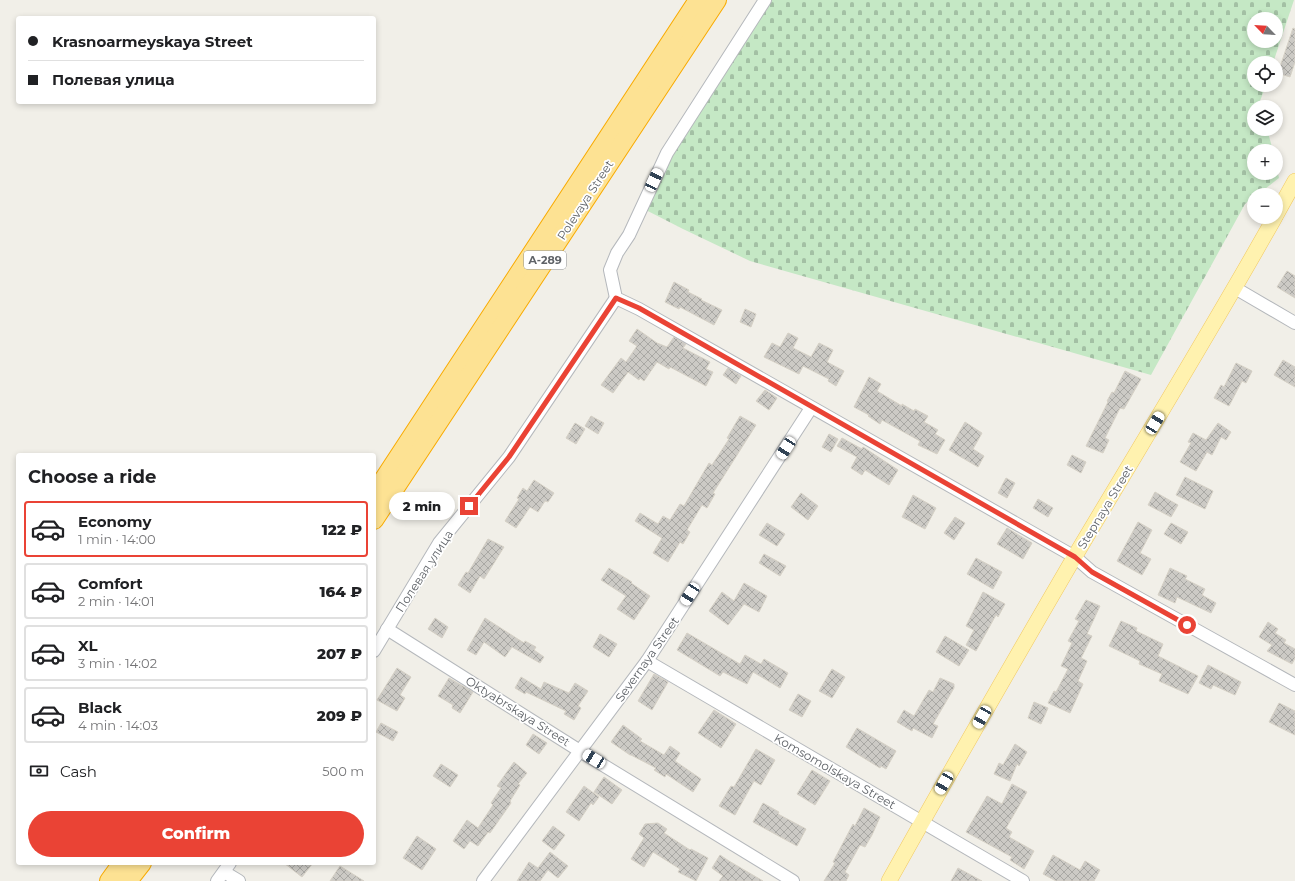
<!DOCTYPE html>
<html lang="en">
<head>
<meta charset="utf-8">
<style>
  :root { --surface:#fff; --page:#f6f6f6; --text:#202124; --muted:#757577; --line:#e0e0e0; --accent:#ea4335 }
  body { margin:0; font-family:Montserrat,sans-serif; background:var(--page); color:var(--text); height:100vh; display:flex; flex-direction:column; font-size:15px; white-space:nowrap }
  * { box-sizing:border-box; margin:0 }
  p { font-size:13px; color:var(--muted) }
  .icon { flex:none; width:22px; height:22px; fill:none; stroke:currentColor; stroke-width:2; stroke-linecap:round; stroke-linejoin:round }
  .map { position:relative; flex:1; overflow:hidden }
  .side { position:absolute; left:16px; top:453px; width:360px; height:412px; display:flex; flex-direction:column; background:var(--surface); border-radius:4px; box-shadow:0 2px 6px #0003 }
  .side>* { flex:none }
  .banner { position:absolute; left:16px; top:16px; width:360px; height:88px; border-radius:4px; box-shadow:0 2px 6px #0003; display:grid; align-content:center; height:88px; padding:0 12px; background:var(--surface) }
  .needle { width:26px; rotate:295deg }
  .tools { position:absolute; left:1247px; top:12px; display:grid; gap:8px }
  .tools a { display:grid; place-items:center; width:36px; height:36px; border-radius:50%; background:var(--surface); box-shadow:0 2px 6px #0003; font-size:20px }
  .end { position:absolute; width:18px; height:18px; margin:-9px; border:5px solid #ea4335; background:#fff; box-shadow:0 0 0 2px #fff }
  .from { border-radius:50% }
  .bubble { position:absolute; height:28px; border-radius:14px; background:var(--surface); box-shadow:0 2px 6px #0003; font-size:13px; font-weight:800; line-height:28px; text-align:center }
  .car { position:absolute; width:12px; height:24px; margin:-12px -6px; border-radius:5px; box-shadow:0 0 3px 1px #0007; background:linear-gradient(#fff 24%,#345 0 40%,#fff 0 76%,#345 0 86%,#fff 0) }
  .banner b { display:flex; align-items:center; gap:14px; height:38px; font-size:15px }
  .banner b+b { border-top:1px solid var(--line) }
  .banner i { width:10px; height:10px; background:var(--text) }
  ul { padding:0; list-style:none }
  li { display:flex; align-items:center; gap:12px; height:56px; margin:0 8px 6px; padding:0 4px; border:2px solid var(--line); border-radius:4px }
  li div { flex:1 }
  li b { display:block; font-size:15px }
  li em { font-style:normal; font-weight:800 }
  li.active { border-color:var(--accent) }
  li>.icon { width:36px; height:36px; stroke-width:1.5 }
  h2 { padding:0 12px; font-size:18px; line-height:48px }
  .pay { display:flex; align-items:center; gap:10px; height:44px; padding:0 12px; font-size:15px }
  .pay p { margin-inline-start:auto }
  .primary-button { display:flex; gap:8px; margin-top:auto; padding:8px 12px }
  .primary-button a { flex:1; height:46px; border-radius:24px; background:var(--accent); color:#fff; font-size:16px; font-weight:800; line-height:46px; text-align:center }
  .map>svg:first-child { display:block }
</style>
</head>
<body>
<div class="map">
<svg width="1295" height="881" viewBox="0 0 1295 881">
  <defs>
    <pattern id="cemetery-stones" width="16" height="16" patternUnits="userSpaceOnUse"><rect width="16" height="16" fill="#c5e8c5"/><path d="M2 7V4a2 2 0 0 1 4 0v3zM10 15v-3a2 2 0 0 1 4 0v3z" fill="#a3c0a4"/></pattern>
    <pattern id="building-cross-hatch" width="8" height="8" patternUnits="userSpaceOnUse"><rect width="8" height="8" fill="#cccac5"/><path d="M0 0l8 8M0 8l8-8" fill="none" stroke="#a9a8a4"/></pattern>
  </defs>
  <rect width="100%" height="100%" fill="#f1efe8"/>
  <!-- cemetery -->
  <path fill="url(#cemetery-stones)" fill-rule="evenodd" d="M770 0H1294L1273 63H1254V85H1266L1260 101 1262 107H1254V129H1267L1273 151H1254V173H1276V165L1279 178 1257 195H1254V197L1245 204 1151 375 750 261 683 229 636 205ZM1254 19H1276V41H1254Z"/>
  <!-- building -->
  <g fill="url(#building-cross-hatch)" stroke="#d6d1c6">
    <path d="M1293 28 1295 29V62L1290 77 1278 73Z"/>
    <path d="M1287 271 1295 276V298L1277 287Z"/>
    <path d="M674 282 689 290 688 292 702 299 701 300 722 310 714 325 680 307 679 309 665 302Z"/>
    <path d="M745 309 756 314 751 327 740 322Z"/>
    <path d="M637 329 657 343 667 347 674 337 686 344 683 348 710 362 706 369 713 372 706 386 670 367 669 369 657 362 644 381 640 378 639 380 628 372 613 393 601 385 621 358 626 362 637 346 629 341Z"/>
    <path d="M788 333 798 338 793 348 811 357 819 343 833 350 827 362 844 371 836 386 828 381 829 379 803 366 799 374 764 357 772 343 780 347Z"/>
    <path d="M1283 360 1295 367V387L1274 375Z"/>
    <path d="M1236 363 1252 371 1246 383 1242 381 1229 406 1214 398 1221 385 1224 387Z"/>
    <path d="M728 368 741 376 736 384 723 375Z"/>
    <path d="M1125 371 1141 379 1124 409 1120 408 1105 438 1109 440 1103 453 1086 446 1108 402 1107 401 1112 392 1114 393Z"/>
    <path d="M869 377 881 384 877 391 902 406V404L914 411 915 409 928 416 924 422 938 430 935 434 945 440 937 454 918 445 920 441 882 420 880 424 868 416 869 415 854 407Z"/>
    <path d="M765 390 777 398 769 410 756 401Z"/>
    <path d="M591 416 604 423 598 434 585 426Z"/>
    <path d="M740 416 756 425 713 493 715 494 707 508 702 505 687 530 690 532 683 544 680 542 668 562 653 553 662 538 635 521 640 513 658 524 663 516 670 520 680 504 684 506 709 463 712 465 729 439 727 438Z"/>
    <path d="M965 422 982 433 973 449 984 456 978 467 949 450Z"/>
    <path d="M575 423 585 429 576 444 566 438Z"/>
    <path d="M1218 423 1231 432 1226 440 1221 437 1212 455 1207 452 1196 471 1180 462 1191 443 1188 442 1193 433 1206 440Z"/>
    <path d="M829 434 838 439 831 452 822 447Z"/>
    <path d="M842 438 862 449 863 447 898 470 889 485 865 470 862 475 851 468 857 457 837 446Z"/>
    <path d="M1072 455 1086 462 1081 473 1067 465Z"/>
    <path d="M1185 477 1213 491 1205 509 1176 495Z"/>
    <path d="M1006 478 1015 483 1007 498 998 493Z"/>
    <path d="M534 480 554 493 548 502 545 501 538 512 530 507 516 528 505 521 519 499 517 498 523 488 527 491Z"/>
    <path d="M1155 492 1178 505 1171 517 1148 505Z"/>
    <path d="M801 493 818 506 808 520 791 507Z"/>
    <path d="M913 495 936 508 925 529 902 517Z"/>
    <path d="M1038 499 1053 508 1048 517 1033 508Z"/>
    <path d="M955 517 965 523 954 540 944 533Z"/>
    <path d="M1138 522 1152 530 1140 553 1151 559 1142 575 1117 561Z"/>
    <path d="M767 523 785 534 777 546 759 535Z"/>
    <path d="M1171 523 1188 532 1181 544 1164 534Z"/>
    <path d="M1007 528 1032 543 1023 559 997 544Z"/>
    <path d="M488 539 504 547 484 579 480 576 470 593 458 585 466 572 468 573Z"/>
    <path d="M764 554 786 566 780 576 759 563Z"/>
    <path d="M976 558 1002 572 993 589 967 574Z"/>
    <path d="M609 568 632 582 631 583 650 596 634 620 617 609 626 596 601 580Z"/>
    <path d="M1170 568 1187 576 1185 579 1205 589 1202 595 1216 603 1211 613 1177 597 1175 603 1158 595Z"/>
    <path d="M744 583 767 596 759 612 744 604 728 625 709 611 722 592 734 601Z"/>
    <path d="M983 592 1005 604 998 617 996 615 976 651 966 645 974 630 966 626Z"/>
    <path d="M1086 600 1100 606 1087 634 1092 636 1081 658 1087 661 1078 681 1083 684 1070 713 1048 703 1054 691 1056 692 1068 669 1061 666 1072 643 1068 641 1079 621 1075 619Z"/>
    <path d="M435 618 448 627 442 638 428 629Z"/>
    <path d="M485 618 524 643 525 641 536 647 534 650 544 657 540 663 512 647 505 657 484 642 476 655 467 650Z"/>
    <path d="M1121 621 1137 628 1136 631 1163 644 1158 656 1198 676 1188 694 1159 681 1162 674 1139 664 1140 661 1109 646Z"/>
    <path d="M1268 622 1278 629 1275 633 1286 640 1284 643 1295 649V658L1292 664 1267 651 1272 645 1259 637Z"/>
    <path d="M687 633 740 664 745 655 761 664 764 659 788 673 780 688 753 672 747 684 723 672 720 676 677 650Z"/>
    <path d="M600 634 617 644 609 657 593 647Z"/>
    <path d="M945 636 969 650 959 666 936 652Z"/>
    <path d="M1208 665 1241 682 1235 695 1213 685 1211 689 1199 683Z"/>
    <path d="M397 668 411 677 400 695 405 698 397 711 377 700Z"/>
    <path d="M832 669 845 677 832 698 819 691Z"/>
    <path d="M654 674 668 682 652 710 638 701Z"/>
    <path d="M521 677 541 689 544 682 569 693 575 683 588 691 578 706 581 708 574 720 564 714 566 711 526 692 525 694 515 688Z"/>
    <path d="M449 678 473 692 460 713 452 708 453 705 438 696Z"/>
    <path d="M940 678 954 684V688L933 724 938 726 932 738 913 728 912 731 897 722 904 710 914 716 929 690 933 692Z"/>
    <path d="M798 694 811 701 802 717 789 710Z"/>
    <path d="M1034 702 1048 708 1041 724 1028 718Z"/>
    <path d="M1279 703 1295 711V735L1269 722Z"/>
    <path d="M714 710 736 724 721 748 698 733Z"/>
    <path d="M381 723 398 732 393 741 376 732Z"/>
    <path d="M623 725 642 739 640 741 664 755 670 746 680 753 675 761 701 779 693 792 666 774 665 777 654 770 656 768 631 755H630L611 742Z"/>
    <path d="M857 728 896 751 886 769 881 766 880 768 846 747Z"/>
    <path d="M533 734 547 743 539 754 526 745Z"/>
    <path d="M1015 744 1027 752 1019 766 1017 764 1010 781 994 774 999 763 1003 765Z"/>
    <path d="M756 749 775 760 761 785 754 781 735 815 719 806 731 786 734 787Z"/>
    <path d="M514 762 527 773 518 784 520 785 510 801 511 803 490 833 488 832 478 846 470 841 464 849 453 841 467 820 478 828 493 805 491 803 501 788 497 786Z"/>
    <path d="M441 764 458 775 450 787 433 776Z"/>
    <path d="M812 770 830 781 815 805 797 794Z"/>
    <path d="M604 777 622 790 612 804 594 792Z"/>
    <path d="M1012 784 1027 792 1006 828 1012 832 1009 837 1034 851 1024 869 1010 860 1012 857 966 832 987 796 1002 804Z"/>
    <path d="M584 786 599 797 593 805 591 803 579 821 566 812Z"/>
    <path d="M763 803 779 812 778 814 806 829 797 846 753 822Z"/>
    <path d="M864 808 880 817 872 835 865 847 860 845 845 872 849 875 846 881H824L835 863 833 862 853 824 855 826Z"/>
    <path d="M658 823 667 829 664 833 690 850 691 849 708 858 696 881 678 872 680 869 653 852 644 867 631 859 644 838 639 834 645 824Z"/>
    <path d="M553 826 565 835 554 850 542 841Z"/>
    <path d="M417 836 436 849 422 870 403 858Z"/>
    <path d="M550 852 568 866 558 878 548 870 540 881H517L529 862 538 868Z"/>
    <path d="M720 855 729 861 763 881H719L723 876 712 868Z"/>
    <path d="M1053 855 1080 870 1085 861 1100 870 1094 881H1056L1043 874Z"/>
    <path d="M284 863H313L302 877Z"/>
    <path d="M340 866 364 881H330Z"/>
    <path d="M958 868 982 881H951Z"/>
  </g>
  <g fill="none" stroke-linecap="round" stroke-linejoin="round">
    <!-- minor casing -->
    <g stroke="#b5b8bc" stroke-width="14">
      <g id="minor">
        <path d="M765 0 667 153 629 235 617 253 610 270 616 298 639 309 1075 557 1092 572 1295 685"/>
        <path d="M1235 288 1295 323"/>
        <path d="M387 629 580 751 793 881"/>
        <path d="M374 651 439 543 509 457 616 298"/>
        <path d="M647 661 1023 881"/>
        <path d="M224 872 239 881"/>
        <path d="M217 881 230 863"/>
        <path d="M483 881 647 661 811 408"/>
      </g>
    </g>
    <!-- major casing -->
    <g stroke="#f2c960" stroke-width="16">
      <g id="major">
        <path d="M1276 215 1295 181"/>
        <path d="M889 881C950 772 1012 664 1075 556 1142 443 1211 331 1275 217"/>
      </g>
    </g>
    <!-- highway casing -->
    <g stroke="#f9ab00" stroke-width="20">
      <g id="highway">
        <path d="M374 494 698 0"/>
        <path d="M374 520 717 0"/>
        <path d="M109 881 122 863"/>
        <path d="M128 881 142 863"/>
      </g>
    </g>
    <!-- minor -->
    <use href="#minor" stroke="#fff" stroke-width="12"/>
    <!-- major -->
    <use href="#major" stroke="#fff2af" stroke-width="15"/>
    <!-- highway -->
    <use href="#highway" stroke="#fde293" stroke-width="18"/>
  </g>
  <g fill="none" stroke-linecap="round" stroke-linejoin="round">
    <!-- route -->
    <path stroke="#ea4335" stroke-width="5" d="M469 506 509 457 616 298 639 308 1075 557 1092 572 1187 625"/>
  </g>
  <g text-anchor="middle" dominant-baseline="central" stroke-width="3.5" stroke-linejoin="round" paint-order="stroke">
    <!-- shield labels -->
    <rect fill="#fff" stroke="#8f9295" stroke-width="1" x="524" y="251" width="42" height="18" rx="3"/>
    <g font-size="11" font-weight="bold" fill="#5f6368">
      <text x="545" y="260">А-289</text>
    </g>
    <!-- street labels -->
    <g font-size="12" fill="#5f6368" stroke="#fff">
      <text transform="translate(585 200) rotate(-57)">Polevaya Street</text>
      <text transform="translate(1105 507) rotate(-59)">Stepnaya Street</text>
      <text transform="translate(424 571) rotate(-57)">Полевая улица</text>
      <text transform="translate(647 659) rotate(-55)">Severnaya Street</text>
      <text transform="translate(518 711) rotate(32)">Oktyabrskaya Street</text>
      <text transform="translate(835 771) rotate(30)">Komsomolskaya Street</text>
    </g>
  </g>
</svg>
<div class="tools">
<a><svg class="needle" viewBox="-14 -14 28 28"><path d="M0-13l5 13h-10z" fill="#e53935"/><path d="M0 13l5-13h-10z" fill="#757577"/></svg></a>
<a><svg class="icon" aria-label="locate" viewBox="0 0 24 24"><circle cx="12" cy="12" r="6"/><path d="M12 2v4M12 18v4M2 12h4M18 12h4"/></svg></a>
<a><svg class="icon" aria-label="layers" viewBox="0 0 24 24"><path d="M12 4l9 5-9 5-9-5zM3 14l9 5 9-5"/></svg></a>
<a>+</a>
<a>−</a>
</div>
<i class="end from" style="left:1187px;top:625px"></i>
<i class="end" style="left:469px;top:506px"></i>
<div class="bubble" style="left:389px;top:492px;width:66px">2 min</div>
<i class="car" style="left:654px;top:180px;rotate:25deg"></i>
<i class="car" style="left:1155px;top:423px;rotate:31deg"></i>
<i class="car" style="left:786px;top:448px;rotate:213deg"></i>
<i class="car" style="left:690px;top:594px;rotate:213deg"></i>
<i class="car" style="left:982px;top:717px;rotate:210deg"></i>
<i class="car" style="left:594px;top:759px;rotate:301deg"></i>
<i class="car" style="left:944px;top:783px;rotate:210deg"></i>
<div class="banner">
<b><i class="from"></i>Krasnoarmeyskaya Street</b>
<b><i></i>Полевая улица</b>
</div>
<section class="side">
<h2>Choose a ride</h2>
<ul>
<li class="active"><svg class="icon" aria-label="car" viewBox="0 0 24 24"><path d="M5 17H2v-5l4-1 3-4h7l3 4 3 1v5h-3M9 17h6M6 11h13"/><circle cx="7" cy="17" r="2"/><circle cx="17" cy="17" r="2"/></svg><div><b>Economy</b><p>1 min · 14:00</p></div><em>122 ₽</em></li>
<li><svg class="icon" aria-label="car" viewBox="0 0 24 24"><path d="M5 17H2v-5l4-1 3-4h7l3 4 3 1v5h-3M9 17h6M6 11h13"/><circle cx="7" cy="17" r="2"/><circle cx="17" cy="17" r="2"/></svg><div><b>Comfort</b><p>2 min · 14:01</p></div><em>164 ₽</em></li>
<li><svg class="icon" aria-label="car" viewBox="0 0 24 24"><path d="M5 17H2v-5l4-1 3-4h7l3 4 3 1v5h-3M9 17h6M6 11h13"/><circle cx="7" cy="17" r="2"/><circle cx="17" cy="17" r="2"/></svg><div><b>XL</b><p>3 min · 14:02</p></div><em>207 ₽</em></li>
<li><svg class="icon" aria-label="car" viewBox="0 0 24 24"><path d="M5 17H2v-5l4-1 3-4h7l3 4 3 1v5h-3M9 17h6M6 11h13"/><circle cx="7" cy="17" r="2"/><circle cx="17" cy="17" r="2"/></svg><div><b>Black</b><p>4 min · 14:03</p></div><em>209 ₽</em></li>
</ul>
<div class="pay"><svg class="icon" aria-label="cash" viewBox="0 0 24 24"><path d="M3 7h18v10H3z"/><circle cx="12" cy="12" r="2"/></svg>Cash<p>500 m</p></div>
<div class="primary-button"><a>Confirm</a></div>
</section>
</div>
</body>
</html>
